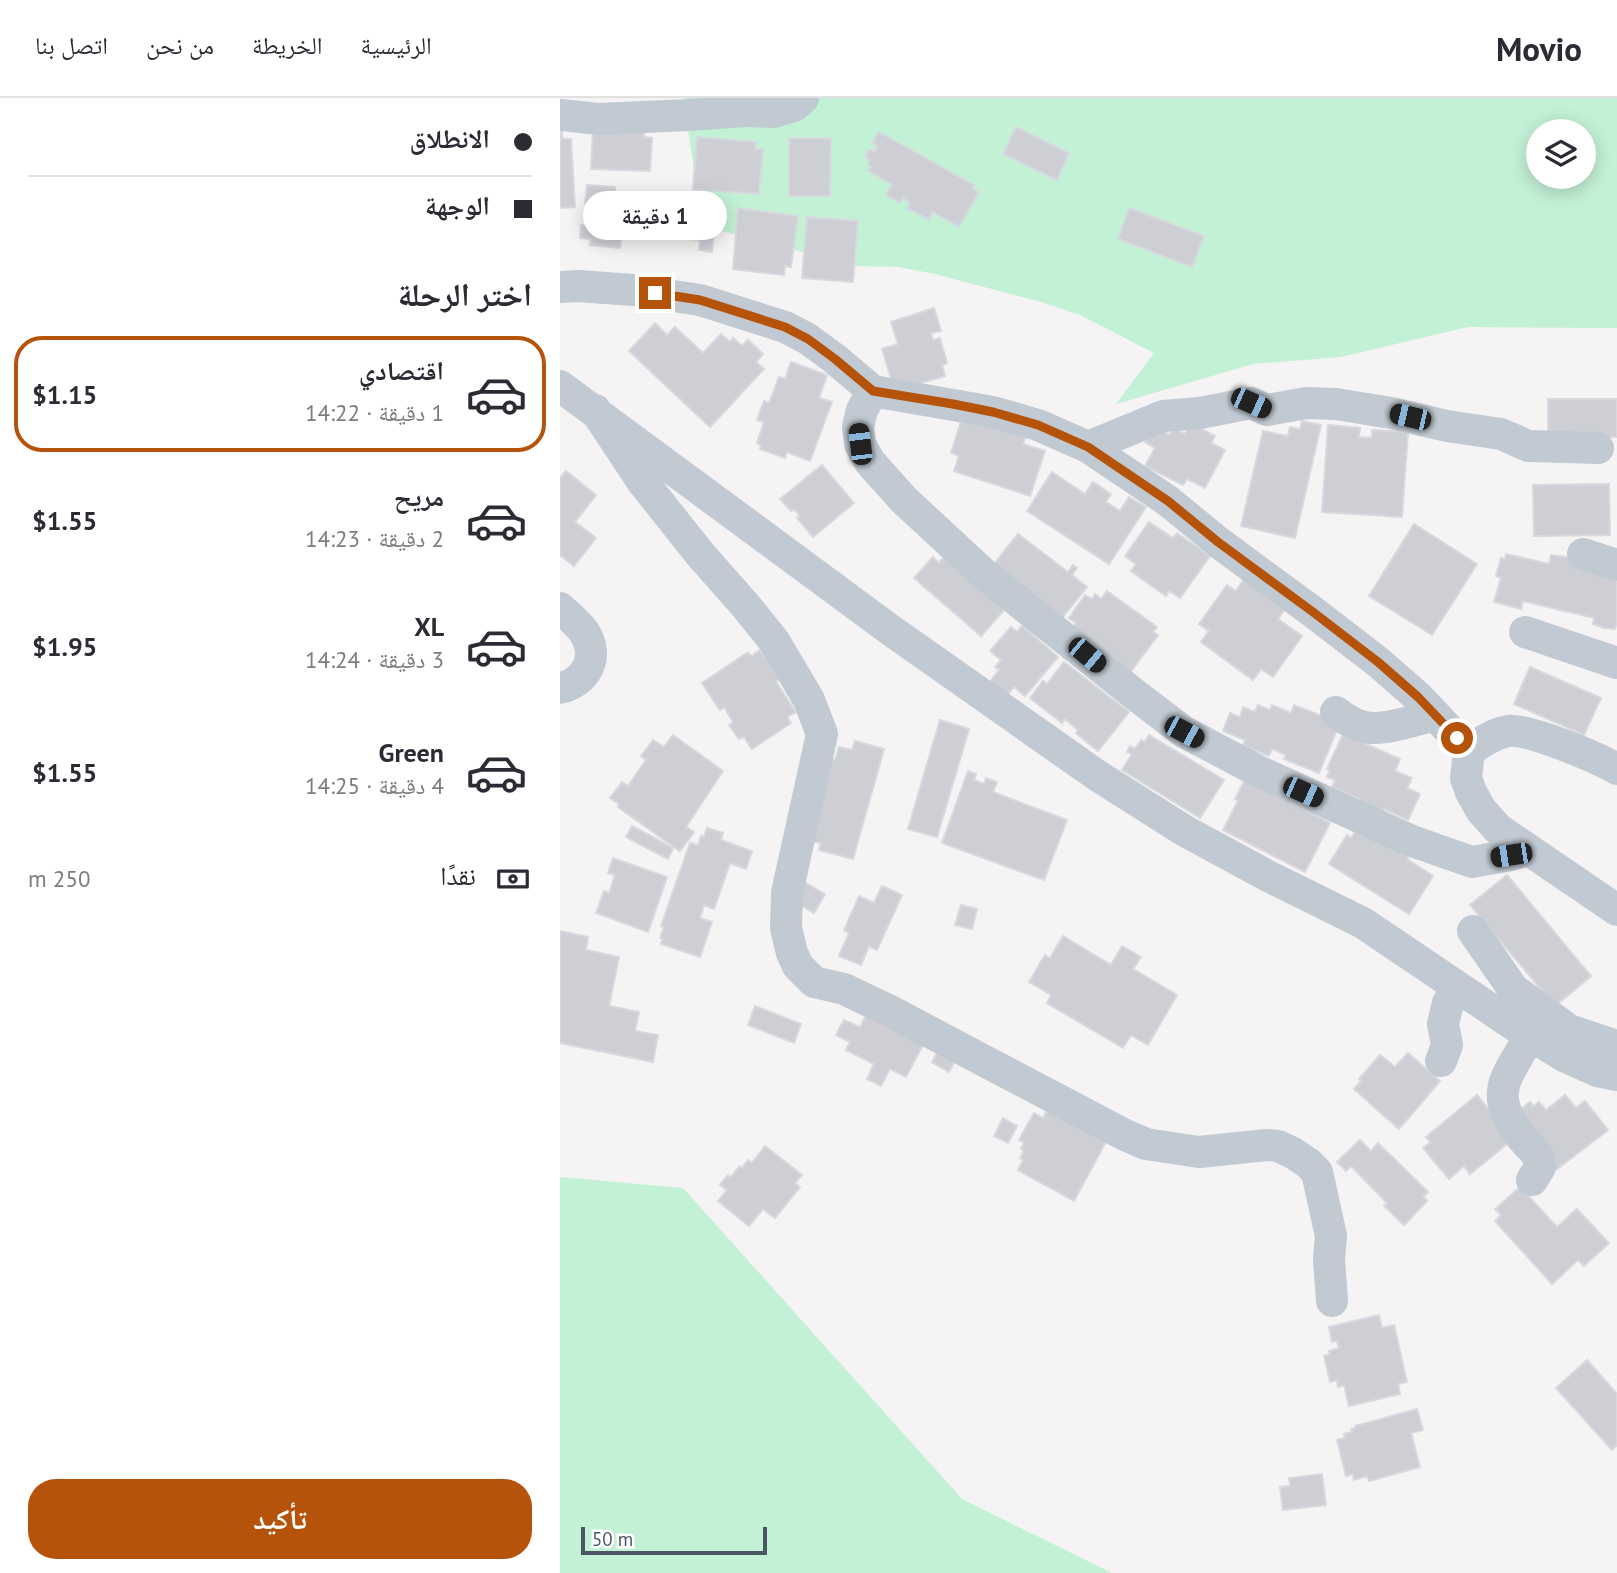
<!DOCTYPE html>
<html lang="ar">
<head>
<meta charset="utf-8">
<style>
  :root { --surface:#fff; --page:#f2f2f3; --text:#2b2b33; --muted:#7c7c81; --line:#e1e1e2; --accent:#b45309 }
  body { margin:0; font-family:"PT Sans","Noto Naskh Arabic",sans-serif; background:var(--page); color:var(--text); direction:rtl; height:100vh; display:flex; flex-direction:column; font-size:26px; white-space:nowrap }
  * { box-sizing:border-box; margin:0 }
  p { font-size:23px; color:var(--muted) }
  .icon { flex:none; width:38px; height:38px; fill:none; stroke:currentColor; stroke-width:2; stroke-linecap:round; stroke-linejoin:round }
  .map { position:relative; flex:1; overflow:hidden; direction:ltr }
  .drawer { display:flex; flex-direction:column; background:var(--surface); width:560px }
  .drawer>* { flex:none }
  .banner { display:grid; align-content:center; height:154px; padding:0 28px; background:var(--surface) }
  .tools { position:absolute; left:966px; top:21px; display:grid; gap:14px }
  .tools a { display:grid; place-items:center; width:70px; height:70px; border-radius:50%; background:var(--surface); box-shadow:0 4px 18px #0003; font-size:35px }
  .scale { position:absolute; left:21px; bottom:18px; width:186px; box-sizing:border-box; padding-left:7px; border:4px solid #4a5661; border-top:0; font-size:19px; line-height:24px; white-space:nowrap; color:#4a5661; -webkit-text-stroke:5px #fff; paint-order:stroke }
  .end { position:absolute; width:32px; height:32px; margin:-16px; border:9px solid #b45309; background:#fff; box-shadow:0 0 0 4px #fff }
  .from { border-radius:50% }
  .bubble { position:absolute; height:49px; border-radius:24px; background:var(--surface); box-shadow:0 4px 18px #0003; font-size:23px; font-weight:700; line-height:49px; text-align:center; direction:rtl }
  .car { position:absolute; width:21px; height:42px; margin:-21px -10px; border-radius:9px; box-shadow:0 0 5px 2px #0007; background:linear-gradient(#222 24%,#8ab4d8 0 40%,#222 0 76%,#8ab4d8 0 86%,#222 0) }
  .banner b { display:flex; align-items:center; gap:24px; height:66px; font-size:26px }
  .banner b+b { border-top:2px solid var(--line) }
  .banner i { width:18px; height:18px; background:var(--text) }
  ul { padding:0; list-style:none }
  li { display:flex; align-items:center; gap:21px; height:116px; margin:0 14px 10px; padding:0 14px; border:4px solid transparent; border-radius:28px }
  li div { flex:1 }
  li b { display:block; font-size:26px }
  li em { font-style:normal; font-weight:700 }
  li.on { border-color:var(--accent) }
  li>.icon { width:63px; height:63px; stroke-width:1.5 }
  h2 { padding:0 28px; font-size:32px; line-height:84px }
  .pay { display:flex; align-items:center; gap:18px; height:77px; padding:0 28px; font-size:26px }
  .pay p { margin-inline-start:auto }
  .primary-button { display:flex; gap:14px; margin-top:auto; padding:14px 28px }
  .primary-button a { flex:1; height:80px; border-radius:28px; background:var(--accent); color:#fff; font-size:28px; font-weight:700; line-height:80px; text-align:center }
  header { display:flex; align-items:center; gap:42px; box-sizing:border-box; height:98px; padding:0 35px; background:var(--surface); border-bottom:2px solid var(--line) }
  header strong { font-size:33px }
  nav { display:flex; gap:38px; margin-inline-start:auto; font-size:24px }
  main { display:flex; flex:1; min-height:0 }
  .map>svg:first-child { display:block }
</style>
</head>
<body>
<header>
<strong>Movio</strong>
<nav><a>الرئيسية</a><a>الخريطة</a><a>من نحن</a><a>اتصل بنا</a></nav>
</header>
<main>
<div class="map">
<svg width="1057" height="1475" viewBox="0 0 1057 1475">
  <rect width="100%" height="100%" fill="#f5f3f3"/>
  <!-- green -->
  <g fill="#c3f1d5" fill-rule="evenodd">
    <path d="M123 0H1057V230L908 229 781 259 693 266 556 306 594 255 520 217 481 204 375 176 338 169 295 168 143 128ZM978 33H1024V79H978Z"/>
    <path d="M0 1079 123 1090 402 1401 552 1475H0Z"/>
  </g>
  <!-- building -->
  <g fill="#cdcfd5" stroke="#d7d9de" stroke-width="2">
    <path d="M33 28 84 31V39L92 40 90 73 31 71Z"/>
    <path d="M456 29 509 55 497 82 443 56Z"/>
    <path d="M0 33H2V41H11L15 109 0 110Z"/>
    <path d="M319 34 414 87 413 90 419 94 399 129 373 114 369 122 347 110 350 105 343 100 340 105 326 97 332 86 308 73 311 69 307 66 310 62 305 59 309 51 315 54 318 48 312 45Z"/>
    <path d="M137 39 196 44V51H203L199 96 133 91Z"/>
    <path d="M229 40H271L270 98H229Z"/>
    <path d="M27 87 55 89V98L74 100V95L152 102 151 114 156 115 152 154 139 152 140 142 62 135 60 150 30 147 31 141 20 140 21 127 28 128 30 106 25 105Z"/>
    <path d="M178 110 238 118 231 169 225 168 224 177 173 171Z"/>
    <path d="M569 110 644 138 632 169 558 141Z"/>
    <path d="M247 119 298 123 293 184 242 180Z"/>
    <path d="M374 210 381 233 371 235 373 242 380 240 387 265 382 267 385 278 342 291 333 287 322 251 338 246 331 224Z"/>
    <path d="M95 225 107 237 115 229 143 255 161 236 170 244 173 240 182 248 188 242 203 256 196 264 204 271 150 329 69 253Z"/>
    <path d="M231 264 267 277 259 300 272 304 250 363 227 354 225 360 200 351 201 347 197 345 204 324 197 322 204 303 209 305 219 279 225 281Z"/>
    <rect x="988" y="301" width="69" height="38"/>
    <path d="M404 314 467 335 463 346 485 353 470 398 394 373 399 358 391 355Z"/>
    <path d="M742 323 761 327 735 440 681 428 703 333 728 338 730 329 740 331Z"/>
    <path d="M630 325 655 338 651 345 665 352 645 390 627 381 623 387 585 368 595 350 585 344 593 328 610 337 614 330 625 336Z"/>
    <path d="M768 327 800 330 799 339 812 340V332L848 334 842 419 762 414Z"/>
    <path d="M262 367 294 405 253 439 237 420 240 418 234 411 231 413 220 401Z"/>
    <path d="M6 373 36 397 15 424 36 440 14 468 0 457V380Z"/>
    <path d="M492 374 525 396 533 384 551 396 546 404 560 413 569 399 586 409 549 466 467 413Z"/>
    <path d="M1049 386 1050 437 974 438 973 387Z"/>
    <path d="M589 424 613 440 617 435 650 458 620 500 609 493 606 498 571 473 576 466 565 458Z"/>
    <path d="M854 426 917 466 872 537 809 498Z"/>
    <path d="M458 436 508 474 513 467 517 470 512 477 527 489 502 520 433 467Z"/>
    <path d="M946 456 989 466 991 457 1006 459 1057 480V523L1055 531 1044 530 1033 526 1034 520 963 503 961 511 934 504 941 480 936 478 941 460 945 461Z"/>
    <path d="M385 458 445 511 421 538 354 480 373 459 379 465Z"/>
    <path d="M684 481 725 511 718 521 742 538 713 579 701 571 693 582 641 544 649 533 639 526 667 487 676 493Z"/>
    <path d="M547 493 597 529 593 534 598 537 569 576 512 531 516 525 509 520 525 497 532 501 535 496 541 501Z"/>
    <path d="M462 528 498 559 465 598 454 589 444 600 428 586 439 572 435 569 441 562 430 553 451 529 457 534Z"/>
    <path d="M200 552 220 581 216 584 236 614 227 619 231 625 192 651 184 639 179 641 169 627 173 624 164 609 160 612 142 585 188 554 191 558Z"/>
    <path d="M504 564 569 614 538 653 516 635 518 632 505 621 502 625 470 600 483 583 487 586Z"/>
    <path d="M970 569 1041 600 1024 637 954 606Z"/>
    <path d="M698 607 710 612 712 607 731 615 734 607 780 625 759 675 724 661 726 657 712 651 709 658 683 648 685 642 663 633 670 615 680 619 683 609 695 614Z"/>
    <path d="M380 622 409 631 377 739 348 731Z"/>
    <path d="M783 636 840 661 835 673 852 680 847 690 860 696 848 722 824 711 822 716 798 705 800 701 772 689 775 682 767 679 770 672 767 671Z"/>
    <path d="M113 637 163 673 126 729 134 734 120 753 58 709 59 706 50 700 62 684 68 688 86 662 81 658 93 642 104 649Z"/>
    <path d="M589 637 664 682 640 720 562 672 572 656 567 654 570 648 575 651 581 642 585 644Z"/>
    <path d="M295 643 324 651 293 761 259 752 261 745 251 743 268 660 275 662 279 649 292 652Z"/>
    <path d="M408 673 416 676 414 682 424 686 426 680 437 684 433 694 507 722 484 782 382 745Z"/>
    <path d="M685 681 770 725 745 774 663 732 678 703 675 701Z"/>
    <path d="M801 724 851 755 847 761 873 778 849 816 769 766 787 737 791 740Z"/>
    <path d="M72 728 113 750 108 761 66 739Z"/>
    <path d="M147 730 163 735 161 742 192 753 186 771 170 765 154 811 144 807 140 820 152 824 140 859 101 846 103 841 100 840 104 829 101 828 130 745 138 747 141 738 144 739Z"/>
    <path d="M53 760 107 779 88 834 36 815 44 793 49 795 55 777 48 775Z"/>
    <path d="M947 777 1031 878 995 908 910 807Z"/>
    <path d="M244 784 265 796 254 815 233 803Z"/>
    <path d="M322 788 342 797 317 852 309 848 301 867 279 858 289 835 284 832 299 798 314 805Z"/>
    <path d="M401 807 417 811 412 831 395 827Z"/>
    <path d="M0 833 28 839 26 852 59 859 49 908 79 914 75 933 98 937 93 964 0 945Z"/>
    <path d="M503 838 551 867 562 848 581 859 573 871 617 897 588 947 571 937 563 950 487 905 491 897 469 884 485 857 490 860Z"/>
    <path d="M195 908 241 926 234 945 188 927Z"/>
    <path d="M309 912 364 945 346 979 330 971 321 988 307 981 314 966 286 952 290 944 276 937 284 922 300 929Z"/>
    <path d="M381 947 399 956 389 974 372 964Z"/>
    <path d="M848 955 880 983 839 1031 794 991 801 983 799 981 820 957 835 969Z"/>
    <path d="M917 997 953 1041 910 1076 904 1068 889 1081 863 1050 871 1044 866 1039Z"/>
    <path d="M1005 997 1016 1010 1025 1003 1048 1032 993 1074 959 1013 970 1004 973 1008 979 1004 986 1012Z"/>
    <path d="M489 1008 548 1040 514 1103 458 1072 463 1062 460 1060 464 1053 461 1051 464 1044 459 1042 474 1015 483 1020Z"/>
    <path d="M443 1020 457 1028 448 1045 434 1038Z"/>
    <path d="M800 1042 811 1053 818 1045 868 1094 863 1099 867 1103 844 1127 824 1108 827 1105 791 1068 786 1073 777 1064Z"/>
    <path d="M205 1048 242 1077 235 1085 240 1089 215 1120 203 1111 189 1128 158 1103 167 1092 160 1087 168 1077 170 1080 180 1068 182 1070 188 1062 192 1065Z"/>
    <path d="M960 1089 997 1129 1017 1111 1049 1145 1024 1168 1018 1162 992 1186 935 1123 941 1117 935 1111Z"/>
    <path d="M819 1217 822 1230 834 1227 847 1284 838 1286 840 1296 789 1308 784 1287 778 1289 777 1282 770 1284 764 1258 770 1256 769 1253 779 1250 777 1243 772 1244 769 1229Z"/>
    <path d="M1027 1262 1057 1296V1347L1052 1352 996 1290Z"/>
    <path d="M857 1311 863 1332 851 1335 860 1369 809 1383 807 1378 794 1382 793 1376 786 1378 777 1342 785 1340 784 1336 792 1334 791 1331 795 1330V1328Z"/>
    <path d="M762 1376 766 1407 723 1412 720 1389 730 1388 729 1380Z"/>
  </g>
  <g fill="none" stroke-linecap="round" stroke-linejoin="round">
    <!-- minor -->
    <g stroke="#c1cad2" stroke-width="32">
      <path d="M0 17 39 21 129 17 186 13 214 14 234 8 243 0"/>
      <path d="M0 189 18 188 73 192 140 202 225 229 248 241 275 261 313 293 433 314 478 327 528 349 608 403 658 444 753 514 818 564 858 599 909 653"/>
      <path d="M0 288 329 531 538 678 625 733 708 778 803 825 960 931 1006 959 1037 973 1057 977"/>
      <path d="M313 293 302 312 298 329 300 346 310 364 344 402 425 477 573 595 624 634 698 673 852 743 912 764 951 757 968 752"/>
      <path d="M35 312 82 383 140 456 185 507 214 543 249 602 262 636 227 795 226 830 232 855 238 868 254 884 284 891 330 913 565 1037 586 1046 639 1054 707 1047 718 1048 733 1055 748 1065 757 1074 771 1138 769 1161 772 1203"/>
      <path d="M528 349 603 318 640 315 691 305 707 312 746 305 776 306 831 315 887 328 941 336 968 348 1038 350"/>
      <path d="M1023 456 1057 467"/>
      <path d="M0 510C8 517 18 525 24 534 40 558 27 584 0 590"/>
      <path d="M965 534 1057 565"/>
      <path d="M776 614C786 622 800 630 813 630 833 630 855 622 875 617"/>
      <path d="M1057 671C1038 660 968 630 948 633 933 636 921 644 909 653L906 680 911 694 921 712 938 731 1057 812"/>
      <path d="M913 833 953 891 1009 932 1057 948"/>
      <path d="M970 937C949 978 926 993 960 1037 964 1043 975 1053 978 1058 980 1061 979 1065 980 1069L972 1082"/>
      <path d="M881 963 887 947 883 926 888 905 898 890"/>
    </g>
  </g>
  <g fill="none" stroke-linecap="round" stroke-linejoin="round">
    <!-- route -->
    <path stroke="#b45309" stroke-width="9" d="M95 195 140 202 225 229 248 241 275 261 313 293 393 306 433 314 478 327 528 349 608 403 658 444 753 514 818 564 858 599 897 640"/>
  </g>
</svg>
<div class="tools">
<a><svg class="icon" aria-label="layers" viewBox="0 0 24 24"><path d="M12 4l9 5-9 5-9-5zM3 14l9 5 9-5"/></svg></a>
</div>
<div class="scale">50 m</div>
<i class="end from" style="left:897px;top:640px"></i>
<i class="end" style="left:95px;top:195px"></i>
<div class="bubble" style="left:23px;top:93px;width:144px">1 دقيقة</div>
<i class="car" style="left:691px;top:305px;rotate:114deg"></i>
<i class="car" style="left:850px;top:319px;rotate:283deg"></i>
<i class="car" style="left:300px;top:346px;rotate:353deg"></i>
<i class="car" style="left:527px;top:557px;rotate:130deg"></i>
<i class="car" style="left:624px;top:634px;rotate:118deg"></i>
<i class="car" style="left:743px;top:694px;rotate:114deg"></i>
<i class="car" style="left:951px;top:757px;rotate:261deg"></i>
</div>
<section class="drawer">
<div class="banner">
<b><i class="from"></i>الانطلاق</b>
<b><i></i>الوجهة</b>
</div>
<h2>اختر الرحلة</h2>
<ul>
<li class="on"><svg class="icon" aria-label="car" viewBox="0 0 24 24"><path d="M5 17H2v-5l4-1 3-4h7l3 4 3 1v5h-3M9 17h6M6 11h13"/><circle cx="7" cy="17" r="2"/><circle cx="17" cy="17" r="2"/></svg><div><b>اقتصادي</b><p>1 دقيقة · 14:22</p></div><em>$1.15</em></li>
<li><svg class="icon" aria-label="car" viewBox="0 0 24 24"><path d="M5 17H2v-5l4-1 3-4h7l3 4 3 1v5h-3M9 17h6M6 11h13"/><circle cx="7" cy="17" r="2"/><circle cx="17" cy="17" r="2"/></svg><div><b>مريح</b><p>2 دقيقة · 14:23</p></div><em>$1.55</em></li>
<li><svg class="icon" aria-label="car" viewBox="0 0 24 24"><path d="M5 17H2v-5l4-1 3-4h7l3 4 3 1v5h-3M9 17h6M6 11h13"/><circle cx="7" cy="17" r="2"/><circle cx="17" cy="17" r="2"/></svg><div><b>XL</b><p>3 دقيقة · 14:24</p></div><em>$1.95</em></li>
<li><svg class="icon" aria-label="car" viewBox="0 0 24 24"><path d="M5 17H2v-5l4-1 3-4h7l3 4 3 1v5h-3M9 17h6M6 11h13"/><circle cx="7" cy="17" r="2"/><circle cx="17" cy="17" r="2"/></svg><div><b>Green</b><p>4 دقيقة · 14:25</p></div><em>$1.55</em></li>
</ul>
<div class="pay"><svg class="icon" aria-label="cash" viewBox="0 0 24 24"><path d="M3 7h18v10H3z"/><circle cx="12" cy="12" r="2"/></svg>نقدًا<p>250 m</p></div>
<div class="primary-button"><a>تأكيد</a></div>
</section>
</main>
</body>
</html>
